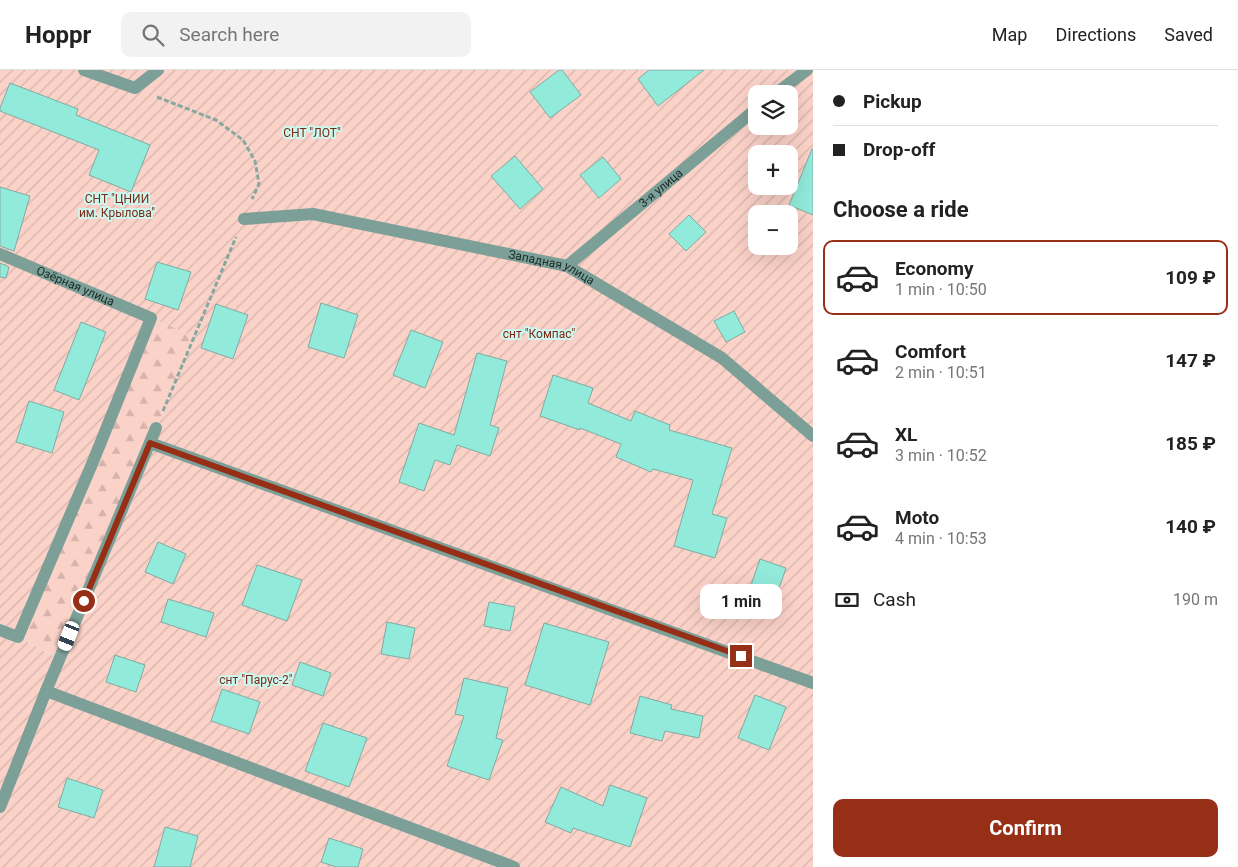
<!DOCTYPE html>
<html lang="en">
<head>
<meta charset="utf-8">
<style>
  :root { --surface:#fff; --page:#f2f2f2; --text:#222; --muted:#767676; --line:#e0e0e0; --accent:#972f16 }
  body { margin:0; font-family:Roboto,sans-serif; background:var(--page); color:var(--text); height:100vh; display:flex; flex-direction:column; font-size:19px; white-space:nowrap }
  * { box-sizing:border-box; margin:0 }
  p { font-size:16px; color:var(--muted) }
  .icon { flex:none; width:28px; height:28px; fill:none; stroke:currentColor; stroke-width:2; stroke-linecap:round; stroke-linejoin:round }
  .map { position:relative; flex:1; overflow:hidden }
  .details { display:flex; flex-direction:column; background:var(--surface); width:425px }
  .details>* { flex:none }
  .banner { display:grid; align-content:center; height:110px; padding:0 20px; background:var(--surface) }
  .buttons { position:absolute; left:748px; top:15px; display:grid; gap:10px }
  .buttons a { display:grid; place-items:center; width:50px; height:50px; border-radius:10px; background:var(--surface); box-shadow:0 5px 20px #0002; font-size:25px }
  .end { position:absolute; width:22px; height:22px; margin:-11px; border:6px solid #972f16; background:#fff; box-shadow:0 0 0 2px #fff }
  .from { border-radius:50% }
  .bubble { position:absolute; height:35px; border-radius:10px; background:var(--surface); box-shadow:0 5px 20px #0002; font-size:16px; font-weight:700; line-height:35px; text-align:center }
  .car { position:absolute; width:15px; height:30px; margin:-15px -8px; border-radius:6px; box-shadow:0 0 4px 1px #0007; background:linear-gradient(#fff 24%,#345 0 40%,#fff 0 76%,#345 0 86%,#fff 0) }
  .banner b { display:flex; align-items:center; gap:18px; height:48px; font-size:19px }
  .banner b+b { border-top:1px solid var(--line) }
  .banner i { width:12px; height:12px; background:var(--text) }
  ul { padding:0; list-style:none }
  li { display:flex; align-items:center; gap:15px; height:75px; margin:0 10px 8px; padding:0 10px; border:2px solid transparent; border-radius:10px }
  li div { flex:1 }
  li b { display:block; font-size:19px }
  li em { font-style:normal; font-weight:700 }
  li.on { border-color:var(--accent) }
  li>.icon { width:45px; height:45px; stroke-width:1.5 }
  h2 { padding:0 20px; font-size:22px; line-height:60px }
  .pay { display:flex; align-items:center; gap:12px; height:55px; padding:0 20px; font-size:19px }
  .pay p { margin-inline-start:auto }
  .button { display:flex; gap:10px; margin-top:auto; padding:10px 20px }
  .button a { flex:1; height:58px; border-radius:10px; background:var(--accent); color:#fff; font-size:20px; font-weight:700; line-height:58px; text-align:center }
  header { display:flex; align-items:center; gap:30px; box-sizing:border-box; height:70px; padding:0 25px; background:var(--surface); border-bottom:1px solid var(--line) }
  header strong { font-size:24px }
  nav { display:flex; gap:28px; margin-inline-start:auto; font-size:18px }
  .search { width:350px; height:45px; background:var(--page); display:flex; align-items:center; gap:12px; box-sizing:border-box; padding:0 18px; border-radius:10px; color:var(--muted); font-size:19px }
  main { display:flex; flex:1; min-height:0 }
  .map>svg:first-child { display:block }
</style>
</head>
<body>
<header>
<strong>Hoppr</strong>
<div class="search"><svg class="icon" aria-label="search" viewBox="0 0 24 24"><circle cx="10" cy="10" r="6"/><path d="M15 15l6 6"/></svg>Search here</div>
<nav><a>Map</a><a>Directions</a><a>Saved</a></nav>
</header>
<main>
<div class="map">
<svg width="813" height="797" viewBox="0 0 813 797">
  <defs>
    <pattern id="forest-firs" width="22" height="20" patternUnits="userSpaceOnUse" patternTransform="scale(1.25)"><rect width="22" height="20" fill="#fbd2c8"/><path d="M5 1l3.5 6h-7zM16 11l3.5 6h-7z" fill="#d6b4ac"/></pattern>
    <pattern id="garden-furrows" width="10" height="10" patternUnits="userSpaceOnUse" patternTransform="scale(1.25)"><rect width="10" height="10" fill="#fbd2c8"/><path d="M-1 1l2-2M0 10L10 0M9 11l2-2" fill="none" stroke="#d6b4ac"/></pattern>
  </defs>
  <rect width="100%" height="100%" fill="#ccf8ef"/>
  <!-- forest -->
  <path fill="url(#forest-firs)" d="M151 248 195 266 60 589 18 567Z"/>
  <!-- garden -->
  <path fill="url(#garden-furrows)" fill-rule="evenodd" d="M0 0H813V797H0ZM756 24H789V56H756ZM756 84H789V116H756ZM756 144H789V176H756ZM151 248 195 267 59 589 18 567Z"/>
  <!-- building -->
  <g fill="#92eada" stroke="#80aba3">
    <path d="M559 0H562L581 25 550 48 530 22Z"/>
    <path d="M649 0H704L658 36 638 9Z"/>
    <path d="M10 13 78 39 76 45 150 75 131 122 89 105 99 80 0 41V38Z"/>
    <path d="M812 79H813V145L789 135Z"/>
    <path d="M515 86 543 119 520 139 491 106Z"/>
    <path d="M603 87 621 109 599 128 580 105Z"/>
    <path d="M0 117 30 126 14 181 0 176Z"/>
    <path d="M689 145 706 162 686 181 669 164Z"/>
    <path d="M157 192 191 202 178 240 145 229Z"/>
    <path d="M0 193 9 197 6 208 0 207Z"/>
    <path d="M321 233 358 245 344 288 308 277Z"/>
    <path d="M216 234 248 245 233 289 201 278Z"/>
    <path d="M734 241 745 262 726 272 714 251Z"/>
    <path d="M81 252 106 262 79 330 54 320Z"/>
    <path d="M411 260 443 272 425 318 393 305Z"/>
    <path d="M477 283 507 291 490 355 499 358 490 386 457 375 450 395 435 390 424 421 399 412 419 353 454 365Z"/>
    <path d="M553 305 593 318 588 333 631 351 635 341 670 355 669 360 732 378 712 444 727 448 715 488 674 476 693 410 653 399 651 402 616 387 621 374 580 358V360L540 346Z"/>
    <path d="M29 331 64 342 52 383 16 372Z"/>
    <path d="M158 472 186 484 173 514 145 502Z"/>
    <path d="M760 489 786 498 772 539 746 530Z"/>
    <path d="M257 495 302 510 287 551 242 535Z"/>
    <path d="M168 529 214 543 206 567 161 552Z"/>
    <path d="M489 532 515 537 510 561 484 556Z"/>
    <path d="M387 552 415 558 409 589 381 584Z"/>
    <path d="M544 553 609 572 590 635 525 615Z"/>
    <path d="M115 585 145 595 136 622 106 612Z"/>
    <path d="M300 592 331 603 323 626 292 615Z"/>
    <path d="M464 608 508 618 496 668 503 670 489 710 447 696 464 646 455 644Z"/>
    <path d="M222 619 260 632 249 664 211 651Z"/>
    <path d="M755 625 786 637 769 680 738 668Z"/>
    <path d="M640 626 672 635 671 639 703 646 699 668 665 661 662 671 630 663Z"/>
    <path d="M323 653 367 668 349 717 305 701Z"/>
    <path d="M67 708 103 720 94 748 58 737Z"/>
    <path d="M610 715 647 728 630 777 573 758 571 763 545 752 561 717 603 736Z"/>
    <path d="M165 757 198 766 190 797H154Z"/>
    <path d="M329 768 363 779 358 797H336L321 792Z"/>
  </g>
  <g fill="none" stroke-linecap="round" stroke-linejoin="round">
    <!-- path -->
    <g stroke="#86a8a0" stroke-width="3" stroke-dasharray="5 2.5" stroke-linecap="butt">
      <path d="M157 27 216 50 243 70 255 91 259 114 252 129"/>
      <path d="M163 341 236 167"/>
    </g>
    <!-- minor -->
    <g stroke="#7c9f98" stroke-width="12">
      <path d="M84 0 135 18 158 0"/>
      <path d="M775 24 807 0"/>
      <path id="s1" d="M244 149 313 144 567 196 722 288 813 366"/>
      <path id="s2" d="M0 184 151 248 92 394 18 567 0 560"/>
      <path id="s3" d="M567 196 756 39"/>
      <path d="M150 373 813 613"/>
      <path d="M46 621 514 797"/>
      <path d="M0 737 46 621 156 358"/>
    </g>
  </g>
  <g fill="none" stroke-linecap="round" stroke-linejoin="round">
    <!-- route -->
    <path stroke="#972f16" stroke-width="6" d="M84 531 150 373 741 586"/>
  </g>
  <g text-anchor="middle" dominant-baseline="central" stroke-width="4" stroke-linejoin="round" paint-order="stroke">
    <!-- park labels -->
    <g font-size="12" fill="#7b2a17" stroke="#ccf8ef">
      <text x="312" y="63">СНТ "ЛОТ"</text>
      <text x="117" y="129">СНТ "ЦНИИ<tspan x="117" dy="14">им. Крылова"</tspan></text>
      <text x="539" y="264">снт "Компас"</text>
      <text x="256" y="610">снт "Парус-2"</text>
    </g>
    <!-- street labels -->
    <g font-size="12" fill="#182a26" stroke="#ccf8ef">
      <text stroke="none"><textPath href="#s3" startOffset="122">3-я улица</textPath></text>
      <text stroke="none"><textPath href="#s1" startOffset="314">Западная улица</textPath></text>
      <text stroke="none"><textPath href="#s2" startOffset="82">Озёрная улица</textPath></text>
    </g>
  </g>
</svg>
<div class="buttons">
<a><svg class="icon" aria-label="layers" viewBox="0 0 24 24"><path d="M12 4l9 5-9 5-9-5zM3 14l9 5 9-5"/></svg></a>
<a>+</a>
<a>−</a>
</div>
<i class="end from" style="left:84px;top:531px"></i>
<i class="end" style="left:741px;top:586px"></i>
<div class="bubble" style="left:700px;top:514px;width:82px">1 min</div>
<i class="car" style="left:69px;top:566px;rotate:202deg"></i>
</div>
<section class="details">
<div class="banner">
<b><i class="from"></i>Pickup</b>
<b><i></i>Drop-off</b>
</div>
<h2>Choose a ride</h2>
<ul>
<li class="on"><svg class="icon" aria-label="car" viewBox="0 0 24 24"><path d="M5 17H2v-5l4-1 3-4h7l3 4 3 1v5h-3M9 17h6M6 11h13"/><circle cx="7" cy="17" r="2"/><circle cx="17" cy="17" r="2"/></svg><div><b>Economy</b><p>1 min · 10:50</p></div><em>109 ₽</em></li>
<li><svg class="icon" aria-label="car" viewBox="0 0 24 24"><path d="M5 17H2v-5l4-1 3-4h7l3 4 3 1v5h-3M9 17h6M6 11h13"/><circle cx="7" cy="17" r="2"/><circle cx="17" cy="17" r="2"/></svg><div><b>Comfort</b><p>2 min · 10:51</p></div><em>147 ₽</em></li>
<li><svg class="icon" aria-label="car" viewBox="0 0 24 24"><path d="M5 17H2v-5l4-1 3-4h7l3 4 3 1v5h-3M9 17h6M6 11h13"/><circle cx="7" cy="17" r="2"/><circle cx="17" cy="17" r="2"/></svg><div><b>XL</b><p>3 min · 10:52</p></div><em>185 ₽</em></li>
<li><svg class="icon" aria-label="car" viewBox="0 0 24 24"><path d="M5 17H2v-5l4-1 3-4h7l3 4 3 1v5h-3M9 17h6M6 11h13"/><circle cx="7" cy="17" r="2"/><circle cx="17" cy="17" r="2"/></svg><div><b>Moto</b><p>4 min · 10:53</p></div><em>140 ₽</em></li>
</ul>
<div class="pay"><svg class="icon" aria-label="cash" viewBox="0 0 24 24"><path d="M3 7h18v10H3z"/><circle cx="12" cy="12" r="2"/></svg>Cash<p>190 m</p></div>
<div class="button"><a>Confirm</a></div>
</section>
</main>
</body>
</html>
